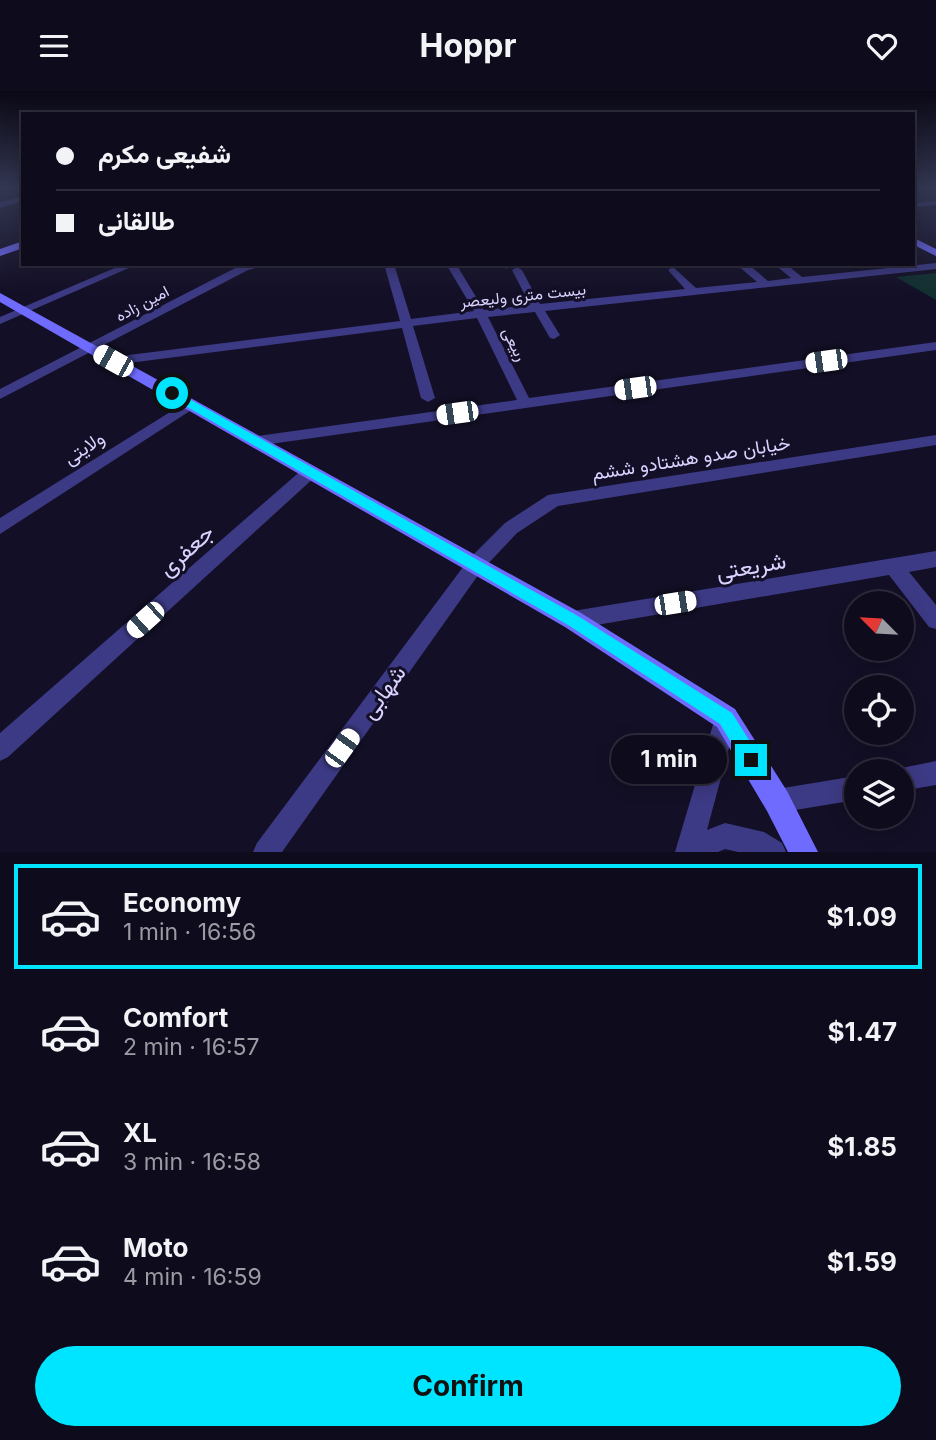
<!DOCTYPE html>
<html lang="en">
<head>
<meta charset="utf-8">
<style>
  :root { --surface:#0e0b1c; --page:#1c1929; --text:#f1f3f6; --muted:#9b9ba3; --line:#2e2b3b; --accent:#00e5ff }
  body { margin:0; font-family:Inter,Vazirmatn,sans-serif; background:var(--page); color:var(--text); height:100vh; display:flex; flex-direction:column; font-size:26px; white-space:nowrap }
  * { box-sizing:border-box; margin:0 }
  p { font-size:23px; color:var(--muted) }
  .icon { flex:none; width:38px; height:38px; fill:none; stroke:currentColor; stroke-width:2; stroke-linecap:round; stroke-linejoin:round }
  .map { position:relative; height:761px; overflow:hidden }
  .drawer { display:flex; flex-direction:column; background:var(--surface); flex:1 }
  .drawer>* { flex:none }
  .banner { position:absolute; left:21px; top:21px; width:894px; height:154px; border-radius:0px; box-shadow:0 4px 18px #0003,0 0 0 2px var(--line); display:grid; align-content:center; height:154px; padding:0 35px; background:var(--surface) }
  .needle { width:46px; rotate:294deg }
  .tools { position:absolute; left:844px; top:500px; display:grid; gap:14px }
  .tools a { display:grid; place-items:center; width:70px; height:70px; border-radius:50%; background:var(--surface); box-shadow:0 4px 18px #0003,0 0 0 2px var(--line); font-size:35px }
  .end { position:absolute; width:32px; height:32px; margin:-16px; border:9px solid #00e5ff; background:#111; box-shadow:0 0 0 4px #111 }
  .from { border-radius:50% }
  .bubble { position:absolute; height:49px; border-radius:24px; background:var(--surface); box-shadow:0 4px 18px #0003,0 0 0 2px var(--line); font-size:23px; font-weight:700; line-height:49px; text-align:center }
  .car { position:absolute; width:21px; height:42px; margin:-21px -10px; border-radius:9px; box-shadow:0 0 5px 2px #0007; background:linear-gradient(#fff 24%,#345 0 40%,#fff 0 76%,#345 0 86%,#fff 0) }
  .banner b { display:flex; align-items:center; gap:24px; height:66px; font-size:26px }
  .banner b+b { border-top:2px solid var(--line) }
  .banner i { width:18px; height:18px; background:var(--text) }
  ul { padding:12px 0 0; list-style:none }
  li { display:flex; align-items:center; gap:21px; height:105px; margin:0 14px 10px; padding:0 21px; border:4px solid transparent; border-radius:0px }
  li div { flex:1 }
  li b { display:block; font-size:26px }
  li em { font-style:normal; font-weight:700 }
  li.active { border-color:var(--accent) }
  li>.icon { width:63px; height:63px; stroke-width:1.5 }
  .button { display:flex; gap:14px; margin-top:auto; padding:14px 35px }
  .button a { flex:1; height:80px; border-radius:42px; background:var(--accent); color:#111; font-size:28px; font-weight:700; line-height:80px; text-align:center }
  header { display:flex; justify-content:space-between; align-items:center; height:91px; padding:0 35px; background:var(--surface); font-size:32px; font-weight:700 }
  .map>svg:first-child { display:block }
</style>
</head>
<body>
<header><svg class="icon" aria-label="menu" viewBox="0 0 24 24"><path d="M4 6h16M4 12h16M4 18h16"/></svg>Hoppr<svg class="icon" aria-label="heart" viewBox="0 0 24 24"><path d="M12 20l-8-8c-3-5 5-10 8-4 3-6 11-1 8 4z"/></svg></header>
<div class="map">
<svg width="936" height="761" viewBox="0 0 936 761">
  <rect width="100%" height="100%" fill="#130f26"/>
  <!-- green -->
  <path fill="#12302f" d="M936 182V209L896 186Z"/>
  <g fill="none" stroke-linecap="round" stroke-linejoin="round">
    <!-- minor -->
    <g fill="#3d3a85" fill-rule="evenodd">
      <path d="M23 105V110L0 117V111Z"/>
      <path d="M936 110V114L914 116V112Z"/>
      <path d="M936 172V178L545 220 560 244 554 248 550 247 535 221 488 226 529 307 936 251V259L256 355 249 350 251 346 517 309 477 227 413 235 435 307 428 311 421 307 402 237 113 274 107 270 113 266 400 230 384 173H394L411 228 474 220 446 173H456L484 219 530 214 512 179 517 176 522 179 540 213 685 198 668 179 673 176 696 197 757 191 736 173H748L768 190 791 187 774 173H786L802 186Z"/>
      <path d="M124 173H138L0 233V226Z"/>
      <path d="M272 173 248 179 0 308V298L241 174Z"/>
      <path d="M500 173H510L511 175 506 178Z"/>
      <path d="M191 308 196 310 198 313 196 316 0 443V427Z"/>
      <path d="M936 344V354L558 415 517 442 481 480 282 761H253L257 752 469 468 505 432 548 404Z"/>
      <path d="M310 375 316 377 318 381 316 385 8 666 0 670V642L304 377Z"/>
      <path d="M936 460V476L909 481 936 514V538L929 536 889 484 573 538 566 536 563 529 566 522 573 520Z"/>
      <path d="M726 616 734 619 737 627 707 739 725 732 764 741 782 752 786 761H738L725 758 718 761H675L715 627 718 619Z"/>
      <path d="M936 670V694L901 700V681L892 679Z"/>
      <path d="M856 685V709L777 722 768 719 765 710 768 701 777 698Z"/>
    </g>
    <!-- secondary -->
    <g fill="#6f6bff" fill-rule="evenodd">
      <path d="M914 147 936 158V165L914 154Z"/>
      <path d="M23 150V157L0 165V158Z"/>
      <path d="M0 202 581 522 735 618 787 700 818 761H788L767 720 717 636 565 536 0 211Z"/>
    </g>
  </g>
  <!-- sky -->
  <linearGradient id="sky" x2="0" y2="1"><stop stop-color="#0a0815"/><stop offset="0.48" stop-color="#333752"/><stop offset="1" stop-color="#333752" stop-opacity="0"/></linearGradient>
  <rect width="936" height="202" fill="url(#sky)"/>
  <!-- route -->
  <path fill="#00e5ff" d="M168 300H175L578 525 732 622 758 663 760 669 758 675 751 677 745 675 720 633 568 534 168 305Z"/>
  <g text-anchor="middle" dominant-baseline="central" stroke-width="6" stroke-linejoin="round" paint-order="stroke">
    <!-- far-street labels -->
    <g font-size="16" fill="#d9d4ff" stroke="#130f26">
      <text transform="translate(523 204) rotate(-6)">بیست متری ولیعصر</text>
      <text transform="translate(142 212) rotate(-28)">امين زاده</text>
      <text transform="translate(515 253) rotate(64)">ربیعی</text>
    </g>
    <!-- street labels -->
    <g font-size="19" fill="#d9d4ff" stroke="#130f26">
      <text transform="translate(84 357) rotate(-33)">ولایتی</text>
      <text transform="translate(691 367) rotate(-9)">خیابان صدو هشتادو ششم</text>
    </g>
    <!-- near-street labels -->
    <g font-size="23" fill="#d9d4ff" stroke="#130f26">
      <text transform="translate(186 459) rotate(-42)">جعفری</text>
      <text transform="translate(751 475) rotate(-10)">شریعتی</text>
      <text transform="translate(383 601) rotate(-54)">شهابی</text>
    </g>
  </g>
</svg>
<div class="tools">
<a><svg class="needle" viewBox="-14 -14 28 28"><path d="M0-13l5 13h-10z" fill="#e53935"/><path d="M0 13l5-13h-10z" fill="#9b9ba3"/></svg></a>
<a><svg class="icon" aria-label="locate" viewBox="0 0 24 24"><circle cx="12" cy="12" r="6"/><path d="M12 2v4M12 18v4M2 12h4M18 12h4"/></svg></a>
<a><svg class="icon" aria-label="layers" viewBox="0 0 24 24"><path d="M12 4l9 5-9 5-9-5zM3 14l9 5 9-5"/></svg></a>
</div>
<i class="end from" style="left:172px;top:302px"></i>
<i class="end" style="left:751px;top:669px"></i>
<div class="bubble" style="left:611px;top:644px;width:116px">1 min</div>
<i class="car" style="left:113px;top:270px;rotate:299deg"></i>
<i class="car" style="left:826px;top:270px;rotate:262deg"></i>
<i class="car" style="left:635px;top:297px;rotate:262deg"></i>
<i class="car" style="left:457px;top:322px;rotate:262deg"></i>
<i class="car" style="left:675px;top:512px;rotate:81deg"></i>
<i class="car" style="left:145px;top:529px;rotate:228deg"></i>
<i class="car" style="left:342px;top:657px;rotate:36deg"></i>
<div class="banner">
<b><i class="from"></i>شفیعی مکرم</b>
<b><i></i>طالقانی</b>
</div>
</div>
<section class="drawer">
<ul>
<li class="active"><svg class="icon" aria-label="car" viewBox="0 0 24 24"><path d="M5 17H2v-5l4-1 3-4h7l3 4 3 1v5h-3M9 17h6M6 11h13"/><circle cx="7" cy="17" r="2"/><circle cx="17" cy="17" r="2"/></svg><div><b>Economy</b><p>1 min · 16:56</p></div><em>$1.09</em></li>
<li><svg class="icon" aria-label="car" viewBox="0 0 24 24"><path d="M5 17H2v-5l4-1 3-4h7l3 4 3 1v5h-3M9 17h6M6 11h13"/><circle cx="7" cy="17" r="2"/><circle cx="17" cy="17" r="2"/></svg><div><b>Comfort</b><p>2 min · 16:57</p></div><em>$1.47</em></li>
<li><svg class="icon" aria-label="car" viewBox="0 0 24 24"><path d="M5 17H2v-5l4-1 3-4h7l3 4 3 1v5h-3M9 17h6M6 11h13"/><circle cx="7" cy="17" r="2"/><circle cx="17" cy="17" r="2"/></svg><div><b>XL</b><p>3 min · 16:58</p></div><em>$1.85</em></li>
<li><svg class="icon" aria-label="car" viewBox="0 0 24 24"><path d="M5 17H2v-5l4-1 3-4h7l3 4 3 1v5h-3M9 17h6M6 11h13"/><circle cx="7" cy="17" r="2"/><circle cx="17" cy="17" r="2"/></svg><div><b>Moto</b><p>4 min · 16:59</p></div><em>$1.59</em></li>
</ul>
<div class="button"><a>Confirm</a></div>
</section>
</body>
</html>
